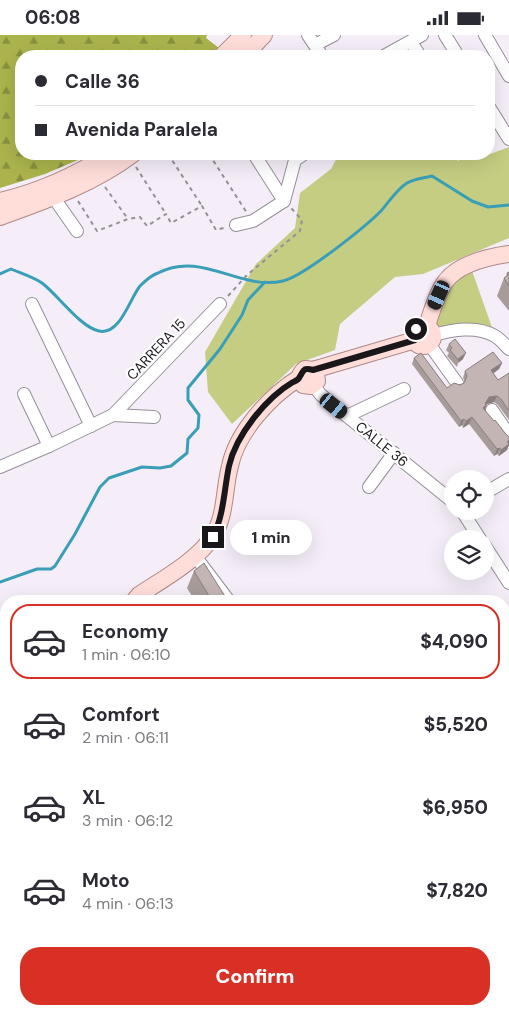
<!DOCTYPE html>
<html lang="en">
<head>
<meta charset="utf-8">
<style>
  :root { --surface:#fff; --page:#f7f7f7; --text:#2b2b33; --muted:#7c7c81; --line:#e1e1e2; --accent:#d93025 }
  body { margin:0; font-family:"DM Sans",sans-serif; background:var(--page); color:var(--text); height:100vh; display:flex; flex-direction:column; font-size:19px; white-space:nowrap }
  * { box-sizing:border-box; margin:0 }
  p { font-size:16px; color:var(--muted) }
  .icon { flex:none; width:28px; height:28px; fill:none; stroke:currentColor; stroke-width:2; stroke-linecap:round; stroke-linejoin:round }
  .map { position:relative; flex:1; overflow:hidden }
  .sheet { position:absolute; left:0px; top:560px; width:510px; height:420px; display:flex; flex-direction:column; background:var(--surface); border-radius:20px 20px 0 0; box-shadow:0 5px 20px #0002 }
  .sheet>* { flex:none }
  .guide { position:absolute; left:15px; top:15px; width:480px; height:110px; border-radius:20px; box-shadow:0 5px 20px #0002; display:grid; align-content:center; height:110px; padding:0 20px; background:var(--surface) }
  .controls { position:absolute; left:444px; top:435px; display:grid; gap:10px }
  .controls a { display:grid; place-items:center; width:50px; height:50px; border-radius:50%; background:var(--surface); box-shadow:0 5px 20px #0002; font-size:25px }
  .end { position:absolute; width:22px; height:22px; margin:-11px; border:6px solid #1a171b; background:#fff; box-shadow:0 0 0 2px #fff }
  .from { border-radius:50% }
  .bubble { position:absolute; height:35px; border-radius:18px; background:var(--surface); box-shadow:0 5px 20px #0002; font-size:16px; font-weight:800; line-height:35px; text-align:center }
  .car { position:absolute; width:15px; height:30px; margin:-15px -8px; border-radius:6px; box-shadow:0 0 4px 1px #0007; background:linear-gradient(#222 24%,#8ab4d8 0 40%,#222 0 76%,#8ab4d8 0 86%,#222 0) }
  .guide b { display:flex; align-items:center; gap:18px; height:48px; font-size:19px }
  .guide b+b { border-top:1px solid var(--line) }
  .guide i { width:12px; height:12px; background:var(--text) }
  ul { padding:9px 0 0; list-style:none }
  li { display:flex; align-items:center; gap:15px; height:75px; margin:0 10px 8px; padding:0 10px; border:2px solid transparent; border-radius:20px }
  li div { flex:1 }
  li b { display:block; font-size:19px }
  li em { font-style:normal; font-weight:800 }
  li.on { border-color:var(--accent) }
  li>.icon { width:45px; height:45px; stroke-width:1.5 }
  .button { display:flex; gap:10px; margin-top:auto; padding:10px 20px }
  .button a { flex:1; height:58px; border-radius:20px; background:var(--accent); color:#fff; font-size:20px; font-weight:800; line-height:58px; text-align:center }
  .status { display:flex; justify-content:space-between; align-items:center; height:35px; padding:0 25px; background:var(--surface); direction:ltr }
  .status svg { height:14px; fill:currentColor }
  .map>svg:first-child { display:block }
</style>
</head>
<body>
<div class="status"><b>06:08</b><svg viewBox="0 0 49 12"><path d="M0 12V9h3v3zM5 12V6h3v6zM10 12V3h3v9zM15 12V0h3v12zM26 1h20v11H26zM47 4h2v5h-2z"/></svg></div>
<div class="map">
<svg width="509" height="980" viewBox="0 0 509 980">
  <defs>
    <pattern id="forest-firs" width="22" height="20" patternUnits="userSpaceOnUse" patternTransform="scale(1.25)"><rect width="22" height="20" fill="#abb44c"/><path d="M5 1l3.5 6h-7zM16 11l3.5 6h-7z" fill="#8a913e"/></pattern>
  </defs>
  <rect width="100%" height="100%" fill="#f5eef9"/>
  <!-- green -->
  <g fill="#c5cd83">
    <path d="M509 112V203L423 239 395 242 340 289 335 315 296 329 232 389 208 357 205 317 256 229 295 193 300 158 331 134 339 119H453L458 126 467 119H482L485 121Z"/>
    <path d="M470 230 495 301 433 300V274Z"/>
  </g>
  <!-- forest -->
  <path fill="url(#forest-firs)" d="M0 0H207L206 3 219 13 212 21H21V119H92L45 139 0 153Z"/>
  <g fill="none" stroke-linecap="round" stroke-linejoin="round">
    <!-- stream -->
    <g stroke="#399eb7" stroke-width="3">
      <path d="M0 239 11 234C20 238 33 242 42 248 58 260 80 292 99 296 120 301 130 263 140 251 144 247 152 240 158 238 202 215 239 256 283 246 304 241 365 192 381 176 389 167 396 155 407 148 414 144 424 143 432 141L472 166 488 172 509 170"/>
      <path d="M0 547 37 534H51L55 531 75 499 100 452 109 443 142 432 160 433 171 431 187 418 188 404 198 393 199 380 188 365V353L220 314 242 280 248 265 265 247"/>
    </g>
    <!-- minor casing -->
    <g stroke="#958f98" stroke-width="14">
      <g id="minor">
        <path d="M308 0 322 21"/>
        <path d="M445 0 458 21"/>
        <path d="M485 0 509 41"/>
        <path d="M411 7 420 21"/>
        <path d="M315 10 334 0"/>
        <path d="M384 21 422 0"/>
        <path d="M489 72 509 104"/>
        <path d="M254 119 284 166"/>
        <path d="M54 163 77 196"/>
        <path d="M236 190 253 186 284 166 295 125 304 119"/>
        <path d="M32 269 91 391"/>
        <path d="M433 300C452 295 476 290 495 301 500 304 505 310 509 314"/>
        <path d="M429 309 457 348"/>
        <path d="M313 350 321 360 452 466"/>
        <path d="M24 359 49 411"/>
        <path d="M492 375 509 400"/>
        <path d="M113 380 154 382"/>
        <path d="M347 381 404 354"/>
        <path d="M0 432 49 411 113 380 220 269"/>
        <path d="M369 452 394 418"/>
        <path d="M485 458 509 444"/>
        <path d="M462 476 480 504"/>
        <path d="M485 511 509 548"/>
        <path d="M195 521 229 566"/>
        <path d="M504 719 509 715"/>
        <path d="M504 839 509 837"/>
        <path d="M504 896 509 893"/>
        <path d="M0 947 6 956"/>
        <path d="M17 974 21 980"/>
        <path d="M172 974 176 980"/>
        <path d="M326 974 330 980"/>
        <path d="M107 980 118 974"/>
        <path d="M249 980 259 974"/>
        <path d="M363 980 374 974"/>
        <path d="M491 980 501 974"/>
      </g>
    </g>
    <!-- major casing -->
    <g stroke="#af8986" stroke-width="18">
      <g id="major">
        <path d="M222 21 243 0"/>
        <path d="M244 21 264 0"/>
        <path d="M0 166C38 157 76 140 109 119"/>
        <path d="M0 182C47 165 93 149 133 119"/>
        <path d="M427 291C431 278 437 258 445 247 458 229 488 222 509 219"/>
        <circle cx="423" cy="301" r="10"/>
        <path d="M313 335 316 338 317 346 311 351 303 350C298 344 299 339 305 334L313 335 415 305"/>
        <path d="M134 566 139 560C163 544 198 525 213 501 226 481 224 453 230 431 237 397 270 361 299 343"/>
        <path d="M504 631 509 629"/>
        <path d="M504 655 509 653"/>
        <path d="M0 733 6 729"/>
        <path d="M504 759 509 767"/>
        <path d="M0 904 6 902"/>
        <path d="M0 929 6 926"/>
      </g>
    </g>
    <!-- path -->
    <g stroke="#959098" stroke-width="2" stroke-dasharray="4 4" stroke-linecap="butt">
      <path d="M168 119 202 171"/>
      <path d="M209 119 247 178"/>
      <path d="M136 132 166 179"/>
      <path d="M105 152 128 184"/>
      <path d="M78 166 97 196 128 184 140 182 147 191 166 179 171 188 202 171 216 195 227 192"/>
      <path d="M228 261 247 240 300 196 302 185 291 173"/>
    </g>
    <!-- minor -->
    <use href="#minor" stroke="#fff" stroke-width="12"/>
    <!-- major -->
    <use href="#major" stroke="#ffddd9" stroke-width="16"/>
  </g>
  <!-- wall -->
  <g fill="#a89c9b">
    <path d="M509 237V276L497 261 504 243 506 242 507 238Z"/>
    <path d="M449 309 463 324 458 328 457 332 447 321 449 318 446 315Z"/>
    <path d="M414 323 447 353 464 348 465 347 463 343 465 336 502 328 499 334 493 338 498 345 509 338V385L498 370 494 367 487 369 484 375 505 398 509 402V410L507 415 499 421 497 419 494 421 469 389 463 393 462 390 459 392 412 329Z"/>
    <path d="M194 536 228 566H195L187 553Z"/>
    <path d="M504 723 509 737 505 740 504 738Z"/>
    <path d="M509 744V751L507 750Z"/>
    <path d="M29 974H99L88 980H33Z"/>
    <path d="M184 974H241L231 980H188Z"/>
    <path d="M338 974H358L348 980H341Z"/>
    <path d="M392 974H470L473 980H421L418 975Z"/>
  </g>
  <!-- shaded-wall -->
  <g fill="#887f7e">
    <path d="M466 318 463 324 458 328 459 326 458 324Z"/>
    <path d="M502 328 499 334 489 342 491 335Z"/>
    <path d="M497 361 494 367 487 369 484 377 483 373 489 362Z"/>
    <path d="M472 382 469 389 463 393 466 386Z"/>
    <path d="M464 384 462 390 459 392 461 386Z"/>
    <path d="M509 405V409L507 415 499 421 501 415Z"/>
    <path d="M500 413 497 419 494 421 497 414Z"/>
    <path d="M509 701V707L504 710V704Z"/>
    <path d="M509 732V737L505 740 508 733Z"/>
    <path d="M508 824H509V829H506L504 831V827Z"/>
    <path d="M509 877V883L504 887V881Z"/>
    <path d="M509 958V962L504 965V961Z"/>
    <path d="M93 974H99L88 980H82Z"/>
    <path d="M235 974H241L231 980H225Z"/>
    <path d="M351 974H358L348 980H346L347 977Z"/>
    <path d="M411 974H418V975L409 980H401Z"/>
  </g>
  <!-- building -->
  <g fill="#c3b5b4" stroke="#887f7e">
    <path d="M509 237V251L504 243 508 240 507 238Z"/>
    <path d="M455 304 466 318 458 324 459 326 450 315 452 313 449 309Z"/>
    <path d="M493 317 502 328 491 335 498 345 509 338V376L501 364 497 361 489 362 485 369 486 370 483 373 494 386 495 385 505 398 509 402V405L507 407 509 409 501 415 500 413 497 414 472 382 466 386 464 384 461 386 414 323 421 318 447 353 454 348 460 350 464 348 467 341 465 336Z"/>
    <path d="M204 528 228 566H212L194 536Z"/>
    <path d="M508 661 509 663V701L504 704V663Z"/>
    <path d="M509 719V732L508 733 504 728V723Z"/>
    <path d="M509 803V824L504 827V806Z"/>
    <path d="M509 845V877L504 881V848Z"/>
    <path d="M509 903V958L504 961V906Z"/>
    <path d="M0 967 5 968 6 970V974H9L13 980H0Z"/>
    <path d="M34 974H93L82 980H38Z"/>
    <path d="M135 974H163L166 980H125Z"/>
    <path d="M189 974H235L225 980H192Z"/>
    <path d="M267 974H317L321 980H259L265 976Z"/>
    <path d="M342 974H351L347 977 344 976Z"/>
    <path d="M392 974H411L401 980H381Z"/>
    <path d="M423 974H470L473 980H427Z"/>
    <path d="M509 975V980H503V979Z"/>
  </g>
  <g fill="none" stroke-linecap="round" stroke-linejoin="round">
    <!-- route -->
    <path stroke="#1a171b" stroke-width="6" d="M213 502C224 479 224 455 229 431 236 400 266 363 293 347 294 347 299 344 299 343 304 336 302 332 313 335L415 305 413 302 416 294"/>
  </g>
  <g text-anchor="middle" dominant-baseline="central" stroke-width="4.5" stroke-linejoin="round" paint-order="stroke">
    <!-- street labels -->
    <g font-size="14" fill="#1a171b" stroke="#fff">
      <text transform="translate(156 314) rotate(-47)">CARRERA 15</text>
      <text transform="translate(382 409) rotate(39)">CALLE 36</text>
    </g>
  </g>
</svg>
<div class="controls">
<a><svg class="icon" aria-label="locate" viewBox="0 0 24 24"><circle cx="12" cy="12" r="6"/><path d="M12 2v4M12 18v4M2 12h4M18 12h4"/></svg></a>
<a><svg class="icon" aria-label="layers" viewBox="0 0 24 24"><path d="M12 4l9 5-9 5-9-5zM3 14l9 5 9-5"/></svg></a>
</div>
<i class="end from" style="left:416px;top:294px"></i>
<i class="end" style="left:213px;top:502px"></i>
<div class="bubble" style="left:230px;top:485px;width:82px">1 min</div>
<i class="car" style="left:439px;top:260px;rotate:204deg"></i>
<i class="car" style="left:334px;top:371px;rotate:129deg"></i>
<div class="guide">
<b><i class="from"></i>Calle 36</b>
<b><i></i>Avenida Paralela</b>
</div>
<section class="sheet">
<ul>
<li class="on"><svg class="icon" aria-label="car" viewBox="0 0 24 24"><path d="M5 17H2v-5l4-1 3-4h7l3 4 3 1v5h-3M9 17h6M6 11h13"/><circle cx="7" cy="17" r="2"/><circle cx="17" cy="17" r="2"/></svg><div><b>Economy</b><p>1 min · 06:10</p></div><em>$4,090</em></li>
<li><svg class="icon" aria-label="car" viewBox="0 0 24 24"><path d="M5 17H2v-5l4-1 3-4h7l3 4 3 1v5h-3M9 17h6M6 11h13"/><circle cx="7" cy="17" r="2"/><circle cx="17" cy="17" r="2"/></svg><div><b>Comfort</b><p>2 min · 06:11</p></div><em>$5,520</em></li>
<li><svg class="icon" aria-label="car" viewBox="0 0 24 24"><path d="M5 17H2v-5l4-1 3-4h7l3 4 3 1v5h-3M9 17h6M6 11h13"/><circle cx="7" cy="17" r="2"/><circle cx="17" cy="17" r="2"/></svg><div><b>XL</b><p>3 min · 06:12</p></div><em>$6,950</em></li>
<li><svg class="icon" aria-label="car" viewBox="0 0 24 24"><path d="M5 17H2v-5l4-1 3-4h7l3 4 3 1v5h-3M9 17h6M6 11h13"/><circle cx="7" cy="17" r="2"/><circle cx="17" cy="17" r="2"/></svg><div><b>Moto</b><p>4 min · 06:13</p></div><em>$7,820</em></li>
</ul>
<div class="button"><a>Confirm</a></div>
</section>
</div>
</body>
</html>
